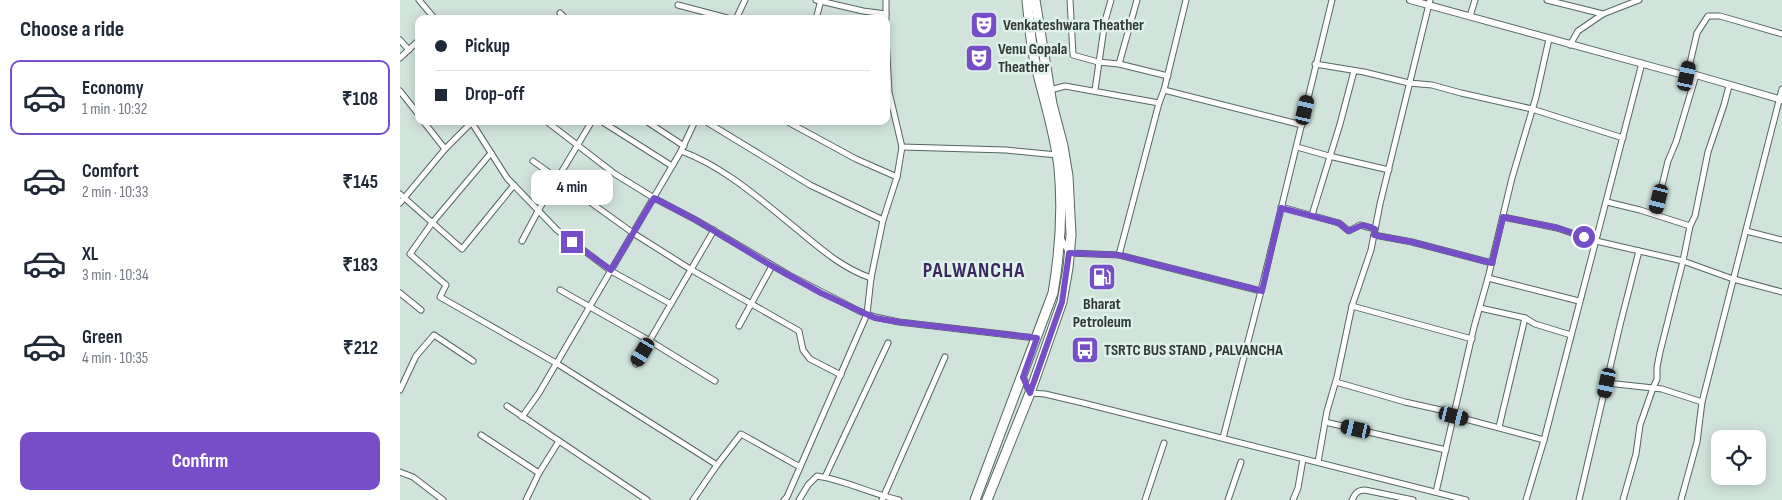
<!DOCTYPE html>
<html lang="en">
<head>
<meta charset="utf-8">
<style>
  :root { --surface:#fff; --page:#f2f2f3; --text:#1f2937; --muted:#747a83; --line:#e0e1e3; --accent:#764fc8 }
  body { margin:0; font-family:"Sofia Sans Condensed",sans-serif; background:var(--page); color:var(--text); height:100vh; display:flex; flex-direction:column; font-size:19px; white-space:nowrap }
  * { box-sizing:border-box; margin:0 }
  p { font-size:16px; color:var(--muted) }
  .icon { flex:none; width:28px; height:28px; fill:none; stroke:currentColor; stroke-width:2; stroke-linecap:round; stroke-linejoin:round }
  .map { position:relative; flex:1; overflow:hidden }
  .details { display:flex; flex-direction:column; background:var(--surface); width:400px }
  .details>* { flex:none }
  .top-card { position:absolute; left:15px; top:15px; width:475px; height:110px; border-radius:10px; box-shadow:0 2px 12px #0003; display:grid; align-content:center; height:110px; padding:0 20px; background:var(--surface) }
  .tools { position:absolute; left:1311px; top:430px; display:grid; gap:10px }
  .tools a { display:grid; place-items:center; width:55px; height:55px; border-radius:10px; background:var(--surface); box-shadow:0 2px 12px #0003; font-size:25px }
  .end { position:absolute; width:22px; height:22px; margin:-11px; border:6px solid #764fc8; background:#fff; box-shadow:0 0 0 2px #fff }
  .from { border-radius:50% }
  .bubble { position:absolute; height:35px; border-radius:10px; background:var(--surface); box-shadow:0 2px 12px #0003; font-size:16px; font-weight:700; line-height:35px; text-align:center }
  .car { position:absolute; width:15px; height:30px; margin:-15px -8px; border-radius:6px; box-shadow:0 0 4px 1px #0007; background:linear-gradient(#222 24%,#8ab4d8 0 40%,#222 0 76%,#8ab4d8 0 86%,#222 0) }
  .top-card b { display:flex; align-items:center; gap:18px; height:48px; font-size:19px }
  .top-card b+b { border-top:1px solid var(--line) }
  .top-card i { width:12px; height:12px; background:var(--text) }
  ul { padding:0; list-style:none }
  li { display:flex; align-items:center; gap:15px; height:75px; margin:0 10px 8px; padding:0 10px; border:2px solid transparent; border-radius:10px }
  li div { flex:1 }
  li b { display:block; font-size:19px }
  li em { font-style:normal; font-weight:700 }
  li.current { border-color:var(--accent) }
  li>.icon { width:45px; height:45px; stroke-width:1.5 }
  h2 { padding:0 20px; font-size:22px; line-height:60px }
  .button { display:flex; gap:10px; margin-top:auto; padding:10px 20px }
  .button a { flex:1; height:58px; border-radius:10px; background:var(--accent); color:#fff; font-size:20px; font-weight:700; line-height:58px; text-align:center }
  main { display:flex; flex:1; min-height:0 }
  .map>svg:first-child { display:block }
</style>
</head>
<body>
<main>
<section class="details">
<h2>Choose a ride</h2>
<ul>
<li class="current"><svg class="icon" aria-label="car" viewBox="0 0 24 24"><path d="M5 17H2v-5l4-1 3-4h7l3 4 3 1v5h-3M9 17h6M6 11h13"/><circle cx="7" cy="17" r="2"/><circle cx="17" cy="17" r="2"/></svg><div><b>Economy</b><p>1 min · 10:32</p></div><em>₹108</em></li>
<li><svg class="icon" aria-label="car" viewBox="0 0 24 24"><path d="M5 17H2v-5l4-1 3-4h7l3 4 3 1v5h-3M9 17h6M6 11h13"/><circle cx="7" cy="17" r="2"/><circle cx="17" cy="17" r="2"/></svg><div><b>Comfort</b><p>2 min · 10:33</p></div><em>₹145</em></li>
<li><svg class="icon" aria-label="car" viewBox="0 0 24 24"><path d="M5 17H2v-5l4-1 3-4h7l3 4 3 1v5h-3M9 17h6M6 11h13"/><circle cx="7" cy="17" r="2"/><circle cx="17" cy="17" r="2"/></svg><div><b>XL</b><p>3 min · 10:34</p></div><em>₹183</em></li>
<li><svg class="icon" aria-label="car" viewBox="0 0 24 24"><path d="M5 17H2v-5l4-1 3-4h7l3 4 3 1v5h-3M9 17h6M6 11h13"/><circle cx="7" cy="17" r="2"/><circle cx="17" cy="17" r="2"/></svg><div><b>Green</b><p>4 min · 10:35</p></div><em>₹212</em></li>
</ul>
<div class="button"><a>Confirm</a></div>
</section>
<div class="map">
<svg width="1382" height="500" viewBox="0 0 1382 500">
  <rect width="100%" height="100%" fill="#d1e4db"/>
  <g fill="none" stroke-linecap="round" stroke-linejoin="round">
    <!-- minor casing -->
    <g stroke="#55665e" stroke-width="7">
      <g id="minor">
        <path d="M19 0 35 19"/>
        <path d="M416 0 463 11 486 14"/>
        <path d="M670 0 673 55 698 62 719 64 768 76"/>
        <path d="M1147 0 1203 14"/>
        <path d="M278 5 331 19"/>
        <path d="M160 13 166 19"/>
        <path d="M1070 16 1075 0"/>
        <path d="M336 19 345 0"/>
        <path d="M416 19 421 0"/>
        <path d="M486 19V0"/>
        <path d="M0 40 9 50"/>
        <path d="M1170 45 1178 31 1203 14 1239 0"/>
        <path d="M0 58 19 40"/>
        <path d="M719 64 737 0"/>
        <path d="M915 64 964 72 1009 83 1032 85 1061 93 1132 109 1223 138"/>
        <path d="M1287 76 1297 33 1308 16H1320L1382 34"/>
        <path d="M650 90 665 86 759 103"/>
        <path d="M695 90 705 21 711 0"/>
        <path d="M764 90 902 125"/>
        <path d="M0 91 19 115"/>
        <path d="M23 121 45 149"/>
        <path d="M146 121 215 174 254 198 296 220 389 275 459 311 475 317 499 322 636 338"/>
        <path d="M201 121 272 166"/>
        <path d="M246 121 284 146"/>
        <path d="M305 121 410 185 483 220"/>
        <path d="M386 121 456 159 497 177"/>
        <path d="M72 123 107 178 157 230 211 271 271 304"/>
        <path d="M502 147 606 150 657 155"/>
        <path d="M897 147 929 156 989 170"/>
        <path d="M281 151C325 167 362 201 398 230 421 249 442 268 471 278"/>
        <path d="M91 153 32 223 10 254 46 285 40 297 156 363 317 465"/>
        <path d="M133 161 233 233 290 269 399 331 403 350 410 359 441 375"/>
        <path d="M0 194 62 249 114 185"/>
        <path d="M1207 202 1240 210 1290 226"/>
        <path d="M0 203 45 149 73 121"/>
        <path d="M881 207 939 223 949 231 960 225 975 229"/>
        <path d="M1255 214 1268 161 1276 142 1296 75"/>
        <path d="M912 215 940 124 954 71"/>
        <path d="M1103 217 1157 228 1196 241 1283 261 1333 279 1382 292"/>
        <path d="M1346 231 1382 240"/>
        <path d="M974 235 1012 242 1092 263"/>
        <path d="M661 238 669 253 719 255 861 291"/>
        <path d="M122 241 138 211 192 121"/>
        <path d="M719 255 759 103 764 90 786 0"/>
        <path d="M1088 278 1179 301"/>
        <path d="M160 290 250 341 315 381"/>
        <path d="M0 293 21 310"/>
        <path d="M952 306 1072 339"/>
        <path d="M1080 308 1125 318 1135 324 1171 335"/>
        <path d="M339 326 372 266"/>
        <path d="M236 364 314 230"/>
        <path d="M623 377 630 393 645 394 683 403 1066 500"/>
        <path d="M936 382 1005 402 1054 413"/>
        <path d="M1207 383 1253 388 1240 425 1236 454 1223 500"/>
        <path d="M0 390 16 356 34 335 73 361"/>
        <path d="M1302 402 1262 389 1253 388 1257 379V367L1260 352 1283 261 1290 226 1295 216 1308 152 1324 105 1329 86"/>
        <path d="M107 406 247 500"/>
        <path d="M1054 416 1144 440 1242 63"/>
        <path d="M122 417 139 393 281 151 295 121"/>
        <path d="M925 422 1046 450"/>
        <path d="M1099 427 1125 318"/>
        <path d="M81 435 139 473"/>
        <path d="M823 438 861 291 932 0"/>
        <path d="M918 462 927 411 937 377 952 306 971 250 980 204 1030 0"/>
        <path d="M0 472 13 477 43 500"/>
        <path d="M425 477 488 343"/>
        <path d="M1036 492 1074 327 1088 278 1112 178 1136 97 1149 39"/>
        <path d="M126 500 139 473 159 441"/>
        <path d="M293 500 317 465 341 434 400 467"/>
        <path d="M384 500 387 497 467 314 471 278 483 220 497 177 502 147 489 92 486 37"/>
        <path d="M399 500 408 485 417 476C445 480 471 494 499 500"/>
        <path d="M482 500 545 357"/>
        <path d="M745 500 764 443"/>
        <path d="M828 500 841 462"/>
        <path d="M893 500 898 488 903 459"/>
        <path d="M952 500C955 494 957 490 965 490L1013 500"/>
        <path d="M1126 500 1144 440"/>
        <path d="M1179 500 1220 325 1239 251"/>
        <path d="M1281 500 1297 442 1302 402 1382 89"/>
      </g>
    </g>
    <!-- tertiary casing -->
    <g stroke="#55665e" stroke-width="8">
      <path id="tertiary" d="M1010 0 1287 76 1296 75 1382 100"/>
    </g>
    <!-- trunk casing -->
    <g stroke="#55665e" stroke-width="11">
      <g id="trunk">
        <path d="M575 500 653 293C660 252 663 210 659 168 655 131 642 94 634 57 630 38 629 19 627 0"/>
        <path d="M587 500 630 393 662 302 668 268 671 235 668 176 663 146 652 104 635 0"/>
      </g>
    </g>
    <!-- minor -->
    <use href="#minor" stroke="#fff" stroke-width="5"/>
    <!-- tertiary -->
    <use href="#tertiary" stroke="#fff" stroke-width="6"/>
    <!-- trunk -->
    <use href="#trunk" stroke="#fff" stroke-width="9"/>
  </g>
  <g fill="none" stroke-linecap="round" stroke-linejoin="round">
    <!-- route -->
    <path stroke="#764fc8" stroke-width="6" d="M172 242 211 270 254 198 296 220 372 266 421 293 475 318 499 322 637 338 623 377 630 393 662 302 669 253 719 255 862 291 881 208 939 223 948 231C963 227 957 222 975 229L974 235 1012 242 1092 263 1103 217 1158 228 1184 237"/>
  </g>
  <!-- icons -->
  <defs>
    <g id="theatre-square" transform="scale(1.4375)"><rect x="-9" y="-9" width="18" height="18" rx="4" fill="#764fc8" stroke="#def2e9"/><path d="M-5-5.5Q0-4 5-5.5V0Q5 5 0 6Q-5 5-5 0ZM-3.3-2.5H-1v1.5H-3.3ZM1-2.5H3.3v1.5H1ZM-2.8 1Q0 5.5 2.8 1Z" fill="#fff"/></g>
    <g id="fuel-square" transform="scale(1.4375)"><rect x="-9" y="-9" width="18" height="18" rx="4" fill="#764fc8" stroke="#def2e9"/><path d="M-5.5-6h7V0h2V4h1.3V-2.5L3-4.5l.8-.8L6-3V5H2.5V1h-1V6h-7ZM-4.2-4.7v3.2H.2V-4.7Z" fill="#fff"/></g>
    <g id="bus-square" transform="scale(1.4375)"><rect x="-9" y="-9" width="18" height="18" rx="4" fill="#764fc8" stroke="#def2e9"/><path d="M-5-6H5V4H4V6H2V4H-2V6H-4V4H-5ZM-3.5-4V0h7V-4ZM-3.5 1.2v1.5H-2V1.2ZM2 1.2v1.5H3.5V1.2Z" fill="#fff"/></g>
  </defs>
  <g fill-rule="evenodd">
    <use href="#theatre-square" x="584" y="25"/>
    <use href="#theatre-square" x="579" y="58"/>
    <use href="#fuel-square" x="702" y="277"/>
    <use href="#bus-square" x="685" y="350"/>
  </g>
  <g text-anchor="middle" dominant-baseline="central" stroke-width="5" stroke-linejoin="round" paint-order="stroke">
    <!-- poi labels -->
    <g font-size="16" font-weight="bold" fill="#303734" stroke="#def2e9" text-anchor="start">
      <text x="603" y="25">Venkateshwara Theather</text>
      <text x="598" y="49">Venu Gopala<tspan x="598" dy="18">Theather</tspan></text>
      <text x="702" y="304" text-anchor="middle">Bharat<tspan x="702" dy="18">Petroleum</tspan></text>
      <text x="704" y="350">TSRTC BUS STAND , PALVANCHA</text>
    </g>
    <!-- district labels -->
    <g font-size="21" font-weight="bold" letter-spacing="1" fill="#3b2863" stroke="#def2e9">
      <text x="574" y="270">PALWANCHA</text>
    </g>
  </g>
</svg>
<div class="tools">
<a><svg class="icon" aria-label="locate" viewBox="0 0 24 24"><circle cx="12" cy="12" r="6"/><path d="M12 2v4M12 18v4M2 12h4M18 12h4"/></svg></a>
</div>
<i class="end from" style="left:1184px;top:237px"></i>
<i class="end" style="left:172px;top:242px"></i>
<div class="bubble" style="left:131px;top:170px;width:82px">4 min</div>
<i class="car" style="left:1287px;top:76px;rotate:12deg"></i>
<i class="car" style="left:905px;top:110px;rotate:13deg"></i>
<i class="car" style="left:1259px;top:199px;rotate:194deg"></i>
<i class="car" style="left:243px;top:352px;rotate:211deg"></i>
<i class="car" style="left:1207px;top:383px;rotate:192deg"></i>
<i class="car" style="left:1054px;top:416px;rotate:104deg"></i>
<i class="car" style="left:956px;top:429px;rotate:283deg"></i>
<div class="top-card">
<b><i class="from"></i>Pickup</b>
<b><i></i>Drop-off</b>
</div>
</div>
</main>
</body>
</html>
